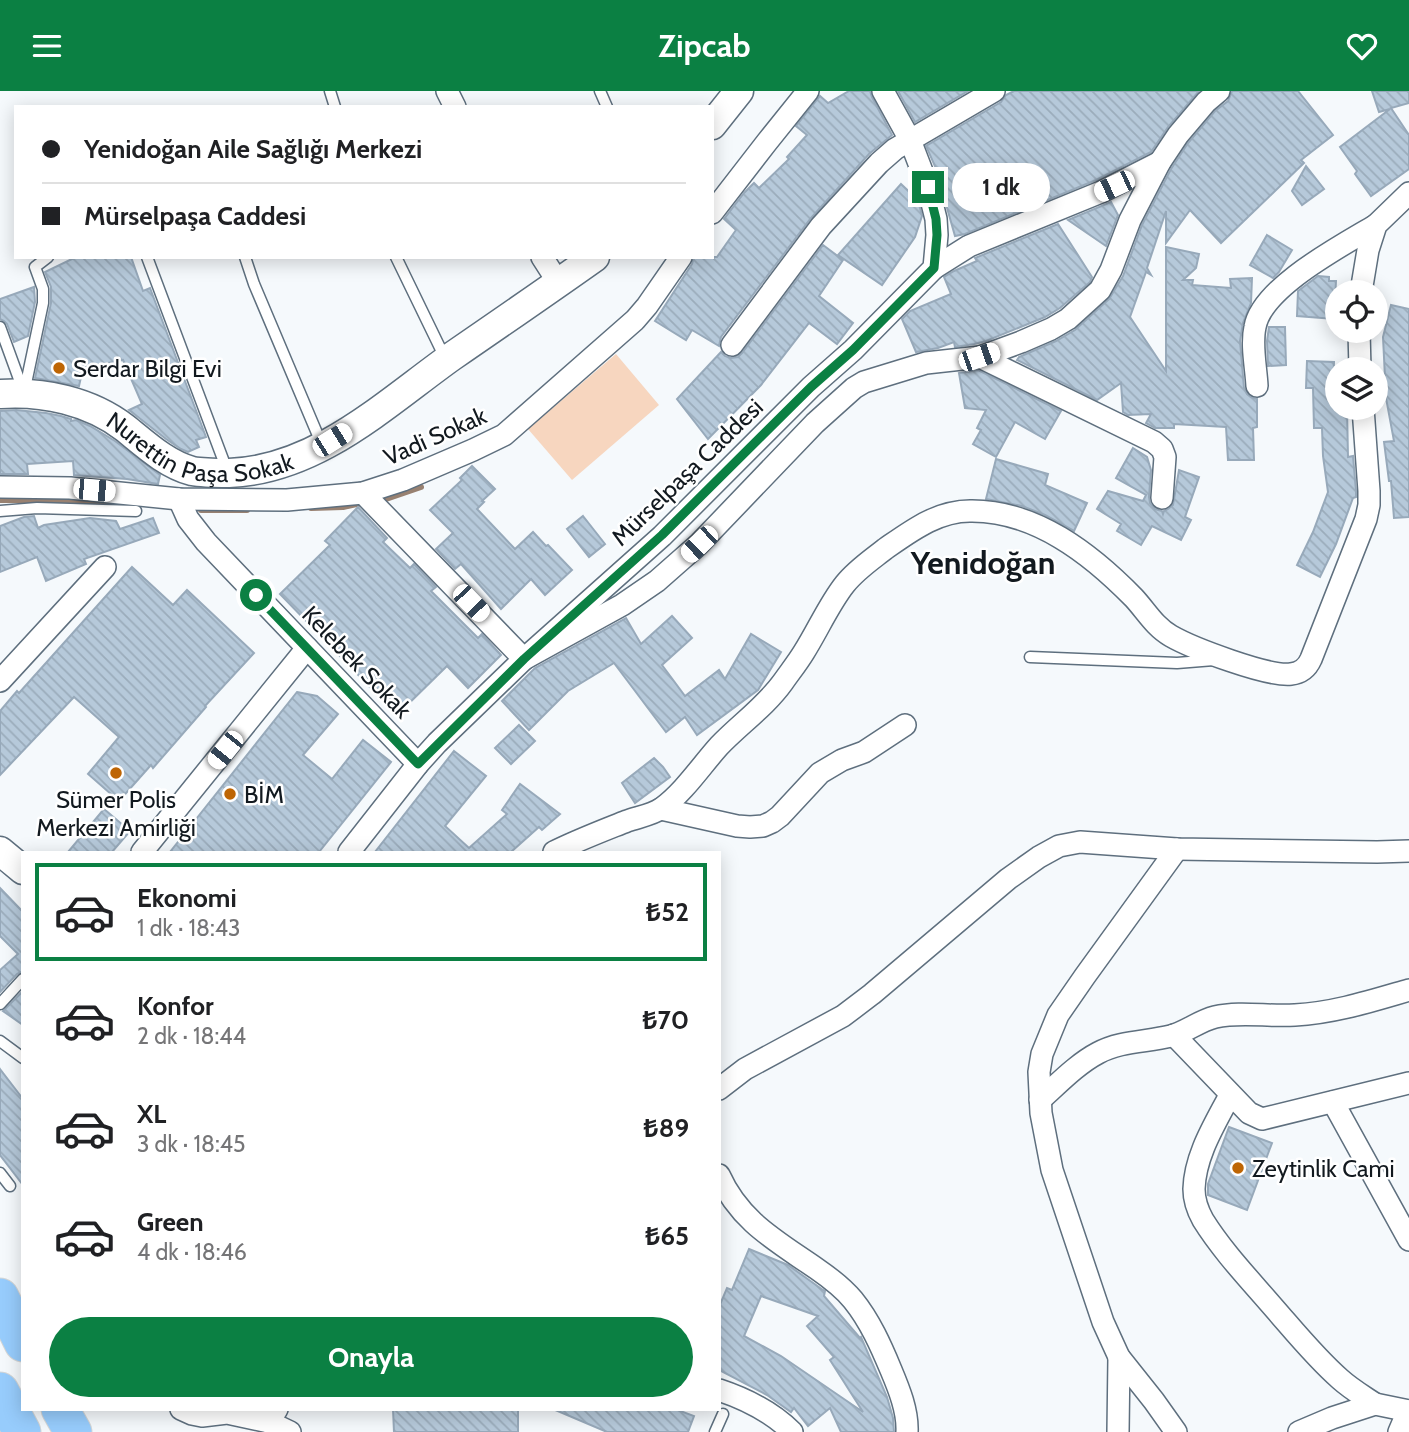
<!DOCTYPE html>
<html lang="tr">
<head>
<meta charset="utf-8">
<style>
  :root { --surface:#fff; --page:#f2f2f2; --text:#202124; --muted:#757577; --line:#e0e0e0; --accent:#0b8043 }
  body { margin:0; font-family:Cabin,sans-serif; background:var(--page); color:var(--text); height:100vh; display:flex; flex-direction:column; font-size:26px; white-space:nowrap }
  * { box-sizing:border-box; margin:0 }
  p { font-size:23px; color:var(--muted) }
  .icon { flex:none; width:38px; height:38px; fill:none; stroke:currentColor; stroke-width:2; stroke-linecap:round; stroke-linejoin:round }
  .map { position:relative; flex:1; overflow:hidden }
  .side { position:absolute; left:21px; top:760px; width:700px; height:560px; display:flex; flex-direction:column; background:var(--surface); border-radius:0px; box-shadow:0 4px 18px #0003 }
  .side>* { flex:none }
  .top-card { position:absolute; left:14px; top:14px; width:700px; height:154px; border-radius:0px; box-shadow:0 4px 18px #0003; display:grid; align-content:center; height:154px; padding:0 28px; background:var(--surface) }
  .buttons { position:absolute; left:1325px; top:189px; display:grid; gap:14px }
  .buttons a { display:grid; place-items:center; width:63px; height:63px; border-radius:50%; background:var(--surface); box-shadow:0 4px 18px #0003; font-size:35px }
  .end { position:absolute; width:32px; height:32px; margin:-16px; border:9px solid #0b8043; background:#fff; box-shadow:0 0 0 4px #fff }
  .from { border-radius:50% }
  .bubble { position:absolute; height:49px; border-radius:24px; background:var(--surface); box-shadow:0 4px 18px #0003; font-size:23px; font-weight:800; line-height:49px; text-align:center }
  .car { position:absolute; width:21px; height:42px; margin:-21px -10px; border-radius:9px; box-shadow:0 0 5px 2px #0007; background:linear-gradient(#fff 24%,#345 0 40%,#fff 0 76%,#345 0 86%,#fff 0) }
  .top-card b { display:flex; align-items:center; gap:24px; height:66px; font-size:26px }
  .top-card b+b { border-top:2px solid var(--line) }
  .top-card i { width:18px; height:18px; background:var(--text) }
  ul { padding:12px 0 0; list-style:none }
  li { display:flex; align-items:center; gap:21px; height:98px; margin:0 14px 10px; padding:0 14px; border:4px solid transparent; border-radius:0px }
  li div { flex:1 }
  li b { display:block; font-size:26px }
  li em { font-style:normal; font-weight:800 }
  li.current { border-color:var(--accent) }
  li>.icon { width:63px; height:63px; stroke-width:1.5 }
  .button { display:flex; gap:14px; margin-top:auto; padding:14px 28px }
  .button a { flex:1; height:80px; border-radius:42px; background:var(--accent); color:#fff; font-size:28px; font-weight:800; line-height:80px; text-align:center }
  header { display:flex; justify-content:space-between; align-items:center; height:91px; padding:0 28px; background:var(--accent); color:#fff; font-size:32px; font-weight:800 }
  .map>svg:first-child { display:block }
</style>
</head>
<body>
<header><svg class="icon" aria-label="menu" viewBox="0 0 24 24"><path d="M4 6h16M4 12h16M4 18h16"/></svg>Zipcab<svg class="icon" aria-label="heart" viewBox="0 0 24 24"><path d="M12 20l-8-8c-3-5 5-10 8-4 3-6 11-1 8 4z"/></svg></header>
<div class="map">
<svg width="1409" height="1341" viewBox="0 0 1409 1341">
  <defs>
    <pattern id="building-back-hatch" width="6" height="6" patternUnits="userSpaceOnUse" patternTransform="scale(1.75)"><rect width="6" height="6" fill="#b6c9da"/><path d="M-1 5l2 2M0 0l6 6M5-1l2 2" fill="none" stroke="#9bacbb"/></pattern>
  </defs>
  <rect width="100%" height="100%" fill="#f5f9fc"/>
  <!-- green -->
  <path fill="#f7d6bf" d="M616 263 659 314 572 389 528 338Z"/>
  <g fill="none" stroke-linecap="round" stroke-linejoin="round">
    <!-- stream -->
    <g stroke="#988171" stroke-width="6">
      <path d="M386 408 421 396"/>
      <path d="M0 409H63L123 413"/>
      <path d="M311 417 343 416 361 412"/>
      <path d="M201 419H247"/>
    </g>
  </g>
  <!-- building -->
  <g fill="url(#building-back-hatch)" stroke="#97a9ba" stroke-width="2" fill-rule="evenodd">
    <path d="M849 0H870L872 6 892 44 869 63 811 127 721 246 719 255 692 239 686 249 655 230 692 173 694 166H717L736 139 724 128 744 102 754 92 759 97 789 68 787 66 807 44 796 35 820 5 828 12Z"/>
    <path d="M898 0H968L915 31Z"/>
    <path d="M1014 0H1199L1168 36 1151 61 1096 89 965 143 955 145 940 92 942 91 926 55 1001 11 1006 4Z"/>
    <path d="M1232 0H1298L1333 44 1301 69 1304 72 1221 152 1190 119 1166 152V120L1147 177 1151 184 1146 181 1130 226 1166 280V156L1199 163 1196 177 1183 189H1193L1192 194 1231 197 1230 188 1252 187 1251 212 1243 232 1240 250 1244 297 1247 303 1251 306 1257 308V336L1253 337 1254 369H1228L1226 336 1174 333V337H1155L1146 332 1151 323 1128 324 1123 321 1121 292 1097 309 1017 269 1019 266 1056 250 1075 239 1109 208 1123 185 1142 134 1171 78 1188 52 1215 20 1228 10Z"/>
    <path d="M1372 0H1409V12L1391 17 1409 44V78L1371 105 1355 83 1357 80 1340 56 1390 18 1379 21Z"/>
    <path d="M1306 75 1324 98 1302 114 1292 100Z"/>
    <path d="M901 93 918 109 922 125 915 146 882 194 838 164Z"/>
    <path d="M1111 111 1118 124 1106 155 1068 129Z"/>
    <path d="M1058 133 1092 186 1090 191 1060 217 1045 226 986 250 974 253 955 256 954 251 938 257 916 261 902 228 910 220 951 203 944 186 954 180 977 170 975 167Z"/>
    <path d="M1267 144 1292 159 1279 181 1273 187 1250 174Z"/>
    <path d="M823 154 843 169 819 205 853 232 837 253 809 232 761 294 708 348 677 308 721 261 725 265 731 267 738 266 742 262Z"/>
    <path d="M76 166H131L143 200 150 197 206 346 196 349 199 356 188 361 181 358 166 348 129 319 142 313 123 269 83 277 79 295 35 287 51 212V196L45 181Z"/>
    <path d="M1318 185 1329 186V190H1336L1334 228 1297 225 1298 200Z"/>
    <path d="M34 196 35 211 28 245 14 251 7 233 4 230 0 228V208Z"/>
    <path d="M1391 214 1409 218V426L1394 427 1391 390H1389L1384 351 1394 350 1386 307 1383 246Z"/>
    <path d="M1269 236H1285L1286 274 1268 275 1267 250Z"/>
    <path d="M1307 270 1334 271 1333 304H1337V317H1347L1348 366 1353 365 1356 400V406L1353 407 1336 453 1320 486 1297 474 1313 441 1328 401 1323 365 1322 337H1314L1313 297H1306Z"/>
    <path d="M978 279 1061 320 1045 348 1015 331 996 366 973 353 981 339 977 337 986 319 965 317 959 282Z"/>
    <path d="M16 319 46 322 61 325 71 328V330L76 329 90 335 115 350 160 384 158 393 127 388 74 384 73 370 27 373 28 383H0V320Z"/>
    <path d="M1133 357 1147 366 1151 379 1149 406 1150 412 1155 418 1162 420 1163 423 1164 420 1168 418 1173 414 1179 379 1199 386 1185 426 1191 429 1181 449 1152 435 1141 454 1117 440 1121 433 1097 418 1108 400 1143 410 1146 404 1116 387Z"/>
    <path d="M996 368 1048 383 1045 394 1087 412 1074 440 1045 424 1022 415 986 408Z"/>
    <path d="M472 375 495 398 482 410 484 411 477 418 515 458 533 441 546 455 548 454 572 479 545 504 531 488 501 518 461 473 455 478 436 458 453 442 430 419 462 389 460 387Z"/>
    <path d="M358 416 387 447 383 451 410 477 414 473 436 496 431 500 478 547 482 543 501 564 468 597 447 575 397 624 280 503 330 454 325 450Z"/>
    <path d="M34 425 38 437 44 434 90 427 116 430 120 438 153 427 159 442 84 468 86 473 46 490 37 466 0 481V435L24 426Z"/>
    <path d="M583 425 605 453 589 466 567 438Z"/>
    <path d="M132 476 173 514 187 499 254 562 205 615 206 616 153 677 151 674 119 710 88 683 119 646 74 606 0 684V620L17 600 19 602Z"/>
    <path d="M672 525 692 547 662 574 685 605 719 579 725 588 751 543 781 561 758 599 697 644 685 626 666 641 614 572 568 600 529 639 502 610 535 577 626 527 641 553Z"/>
    <path d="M297 601 317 605 338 623 303 664 332 688 363 649 391 671 319 761H170Z"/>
    <path d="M519 634 535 650 511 673 495 657Z"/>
    <path d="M454 660 486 685 445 735 469 757 507 723 502 719 520 693 560 723 542 739 539 736 511 761H375Z"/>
    <path d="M654 667 663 676 670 686 635 712 622 692Z"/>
    <path d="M104 718 130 740 112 761H68Z"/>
    <path d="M0 797 23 821V880L17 883 0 901V879L18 863 0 845Z"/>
    <path d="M23 900V934L3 920Z"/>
    <path d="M0 978 23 1008V1094L0 1064Z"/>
    <path d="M1229 1036 1272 1052 1247 1119 1208 1104V1093Z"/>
    <path d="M749 1158 788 1174 823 1199 825 1200 824 1205 860 1247 861 1246 887 1306 893 1327 894 1341H841L830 1317 808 1335 794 1317 791 1321 767 1304 719 1279V1216L727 1197 732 1199ZM761 1205 818 1225 807 1235 834 1266 830 1269 863 1321 781 1265 744 1245Z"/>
    <path d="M393 1318H518V1341H394Z"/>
    <path d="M553 1318H675L694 1325 688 1341H607Z"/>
  </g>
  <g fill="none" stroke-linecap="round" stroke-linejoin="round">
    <!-- service casing -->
    <g stroke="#5e6f7e" stroke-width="13">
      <g id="service">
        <path d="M330 0 335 16"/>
        <path d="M600 0 607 16"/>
        <path d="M147 166 227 379"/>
        <path d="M245 166 254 193 322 354"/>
        <path d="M396 166 445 267"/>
        <path d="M0 236 23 299"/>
        <path d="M24 302 43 212V198L35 176 48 166"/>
        <path d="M0 420 37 417 136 420"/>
        <path d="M1030 566 1177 572 1214 569"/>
        <path d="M0 913 23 888"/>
        <path d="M0 950 23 967"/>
        <path d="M0 1082 10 1095"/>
        <path d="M715 1341 723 1323"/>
      </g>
    </g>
    <!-- minor casing -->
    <g stroke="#5e6f7e" stroke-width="24">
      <g id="minor">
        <path d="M447 0 455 16"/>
        <path d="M712 122 767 51 808 0"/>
        <path d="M542 166 558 191"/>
        <path d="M934 177 969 155 1101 101 1160 71"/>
        <path d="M1361 201 1368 159 1376 134 1409 102"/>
        <path d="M1359 240 1360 278"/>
        <path d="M732 254 821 135 879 72 895 58 994 0"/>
        <path d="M980 266 1154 351 1162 358 1165 366 1162 407"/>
        <path d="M1257 295C1256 276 1251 254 1255 236 1262 196 1343 154 1376 134"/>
        <path d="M0 396 70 397 179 408 287 409 363 402 403 389 473 359 504 344 635 229 647 215 681 166"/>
        <path d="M363 402 524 568 622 514 657 490 699 453 815 332 854 297 864 291 926 272 980 266 1021 251 1051 238 1068 228 1100 199 1111 179 1130 129 1160 71 1178 44 1206 11 1219 0"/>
        <path d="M179 408 188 428 206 451 418 673"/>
        <path d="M0 590 105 476"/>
        <path d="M661 718 737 735 750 736 763 735 772 731 780 725 820 682 842 669 864 661 905 634"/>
        <path d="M142 761 307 557"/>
        <path d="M349 761 418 673 437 652 524 568 662 445 811 296 853 259 934 177 937 144 936 128 928 96 910 49 883 0"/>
        <path d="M554 761C578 749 602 740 627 730 638 726 652 724 662 717 684 701 701 675 719 655 740 633 765 616 783 591 790 581 798 571 804 561 818 539 829 513 845 493 856 479 871 469 885 458 911 440 937 420 970 420 1035 419 1091 463 1134 507 1146 520 1155 536 1171 545 1192 557 1268 586 1291 583 1301 582 1307 577 1311 568L1366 428 1369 414V400L1363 317"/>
        <path d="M1174 944 1249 1022 1262 1028 1409 992"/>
        <path d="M719 998 745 978 843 925 872 903 1008 788 1039 766 1059 755 1080 751 1177 758 1377 761 1409 760"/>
        <path d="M1230 1004C1215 1033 1195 1064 1194 1098 1194 1109 1198 1120 1203 1129 1223 1161 1250 1189 1274 1217 1295 1241 1316 1267 1340 1288 1351 1298 1363 1305 1375 1313"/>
        <path d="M1040 1009C1058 993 1077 973 1098 962 1120 950 1146 951 1171 945 1186 941 1199 930 1215 926 1241 920 1268 926 1295 924 1334 922 1371 910 1409 899"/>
        <path d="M1333 1011 1409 1149"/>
        <path d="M719 1084C740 1131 777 1150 817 1178 830 1187 843 1197 853 1209 870 1230 881 1255 891 1279 899 1298 908 1320 907 1341"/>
        <path d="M719 1299C746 1308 771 1320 792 1341"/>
        <path d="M181 1318 192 1323 202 1325 227 1322 269 1331"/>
        <path d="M277 1318 269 1331 290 1341"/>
        <path d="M1118 1341 1119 1266"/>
        <path d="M1176 1341 1154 1310 1119 1266 1103 1231 1052 1079 1041 1022 1039 981 1042 963 1058 924 1085 885 1177 758"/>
        <path d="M1299 1341 1332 1327 1375 1313 1409 1320"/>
        <path d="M1399 1341 1408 1320H1409"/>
      </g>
    </g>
    <!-- tertiary casing -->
    <g stroke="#5e6f7e" stroke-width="31">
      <g id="tertiary">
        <path d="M712 34 739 0"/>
        <path id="s1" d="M0 303C43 300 90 310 125 337 145 353 166 373 192 380 203 382 217 382 229 382 316 379 384 314 451 266 499 233 547 200 595 166"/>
        <path d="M0 760 23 779"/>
      </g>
    </g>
    <!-- trunk casing -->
    <g stroke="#d4d6d7" stroke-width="39">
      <g id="trunk">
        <path d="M0 1206 23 1252"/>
        <path d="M0 1300 22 1341"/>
        <path d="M60 1318 73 1341"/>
      </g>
    </g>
    <!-- service -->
    <use href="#service" stroke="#fff" stroke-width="10"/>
    <!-- minor -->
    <use href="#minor" stroke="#fff" stroke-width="21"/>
    <!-- tertiary -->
    <use href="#tertiary" stroke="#fff" stroke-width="28"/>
    <!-- trunk -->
    <use href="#trunk" stroke="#97ccfc" stroke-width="37"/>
  </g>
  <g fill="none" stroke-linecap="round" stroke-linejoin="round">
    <!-- route -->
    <path stroke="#0b8043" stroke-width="9" d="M256 504 418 673 524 568 662 444 811 296 853 259 934 177 937 144 936 128 928 96"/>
  </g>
  <!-- markers -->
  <g fill="#be6504" stroke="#fff" stroke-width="2.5">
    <circle cx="59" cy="277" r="7"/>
    <circle cx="116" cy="682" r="7"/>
    <circle cx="230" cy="703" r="7"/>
    <circle cx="1238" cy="1077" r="7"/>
  </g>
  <g text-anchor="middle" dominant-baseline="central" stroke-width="5" stroke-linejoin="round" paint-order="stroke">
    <!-- poi labels -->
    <g font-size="24" fill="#12191f" stroke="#fff" text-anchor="start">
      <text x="73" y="277">Serdar Bilgi Evi</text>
      <text x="244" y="703">BİM</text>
      <text x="116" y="708" text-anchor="middle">Sümer Polis<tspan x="116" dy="28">Merkezi Amirliği</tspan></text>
      <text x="1252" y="1077">Zeytinlik Cami</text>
    </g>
    <!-- street labels -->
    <g font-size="24" fill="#12191f" stroke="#fff">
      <text stroke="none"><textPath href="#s1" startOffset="214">Nurettin Paşa Sokak</textPath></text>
      <text transform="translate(435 345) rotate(-24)">Vadi Sokak</text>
      <text transform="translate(687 381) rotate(-44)">Mürselpaşa Caddesi</text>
      <text transform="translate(357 571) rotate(46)">Kelebek Sokak</text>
    </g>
    <!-- district labels -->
    <g font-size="32" font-weight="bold" fill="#12191f" stroke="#fff">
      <text x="983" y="471">Yenidoğan</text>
    </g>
  </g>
</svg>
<div class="buttons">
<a><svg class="icon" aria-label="locate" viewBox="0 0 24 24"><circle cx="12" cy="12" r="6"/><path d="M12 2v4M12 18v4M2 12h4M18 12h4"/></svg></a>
<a><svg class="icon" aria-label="layers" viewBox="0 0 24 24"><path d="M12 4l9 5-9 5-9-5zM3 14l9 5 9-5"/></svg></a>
</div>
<i class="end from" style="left:256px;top:504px"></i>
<i class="end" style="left:928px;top:96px"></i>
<div class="bubble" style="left:952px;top:72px;width:98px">1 dk</div>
<i class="car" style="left:1114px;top:95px;rotate:245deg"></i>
<i class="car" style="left:979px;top:266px;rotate:71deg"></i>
<i class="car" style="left:332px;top:349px;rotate:58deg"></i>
<i class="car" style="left:94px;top:399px;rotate:95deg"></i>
<i class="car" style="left:699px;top:453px;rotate:226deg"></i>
<i class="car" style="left:471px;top:512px;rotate:136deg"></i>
<i class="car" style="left:225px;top:659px;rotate:219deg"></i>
<div class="top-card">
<b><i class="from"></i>Yenidoğan Aile Sağlığı Merkezi</b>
<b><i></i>Mürselpaşa Caddesi</b>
</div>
<section class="side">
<ul>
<li class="current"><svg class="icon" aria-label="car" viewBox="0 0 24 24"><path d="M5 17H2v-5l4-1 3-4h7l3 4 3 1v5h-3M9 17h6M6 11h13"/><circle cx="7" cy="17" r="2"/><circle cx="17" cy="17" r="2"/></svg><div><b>Ekonomi</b><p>1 dk · 18:43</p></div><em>₺52</em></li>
<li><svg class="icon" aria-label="car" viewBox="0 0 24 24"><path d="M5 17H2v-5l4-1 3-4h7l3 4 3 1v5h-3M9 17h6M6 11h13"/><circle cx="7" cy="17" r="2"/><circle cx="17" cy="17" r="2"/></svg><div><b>Konfor</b><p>2 dk · 18:44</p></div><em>₺70</em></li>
<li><svg class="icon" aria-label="car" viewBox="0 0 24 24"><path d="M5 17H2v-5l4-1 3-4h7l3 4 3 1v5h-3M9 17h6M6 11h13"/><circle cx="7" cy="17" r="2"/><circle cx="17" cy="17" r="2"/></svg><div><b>XL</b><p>3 dk · 18:45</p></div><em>₺89</em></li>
<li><svg class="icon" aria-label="car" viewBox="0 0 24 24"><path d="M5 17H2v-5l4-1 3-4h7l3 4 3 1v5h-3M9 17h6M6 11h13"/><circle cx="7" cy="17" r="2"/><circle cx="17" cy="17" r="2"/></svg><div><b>Green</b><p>4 dk · 18:46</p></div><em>₺65</em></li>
</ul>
<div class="button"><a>Onayla</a></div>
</section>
</div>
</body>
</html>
